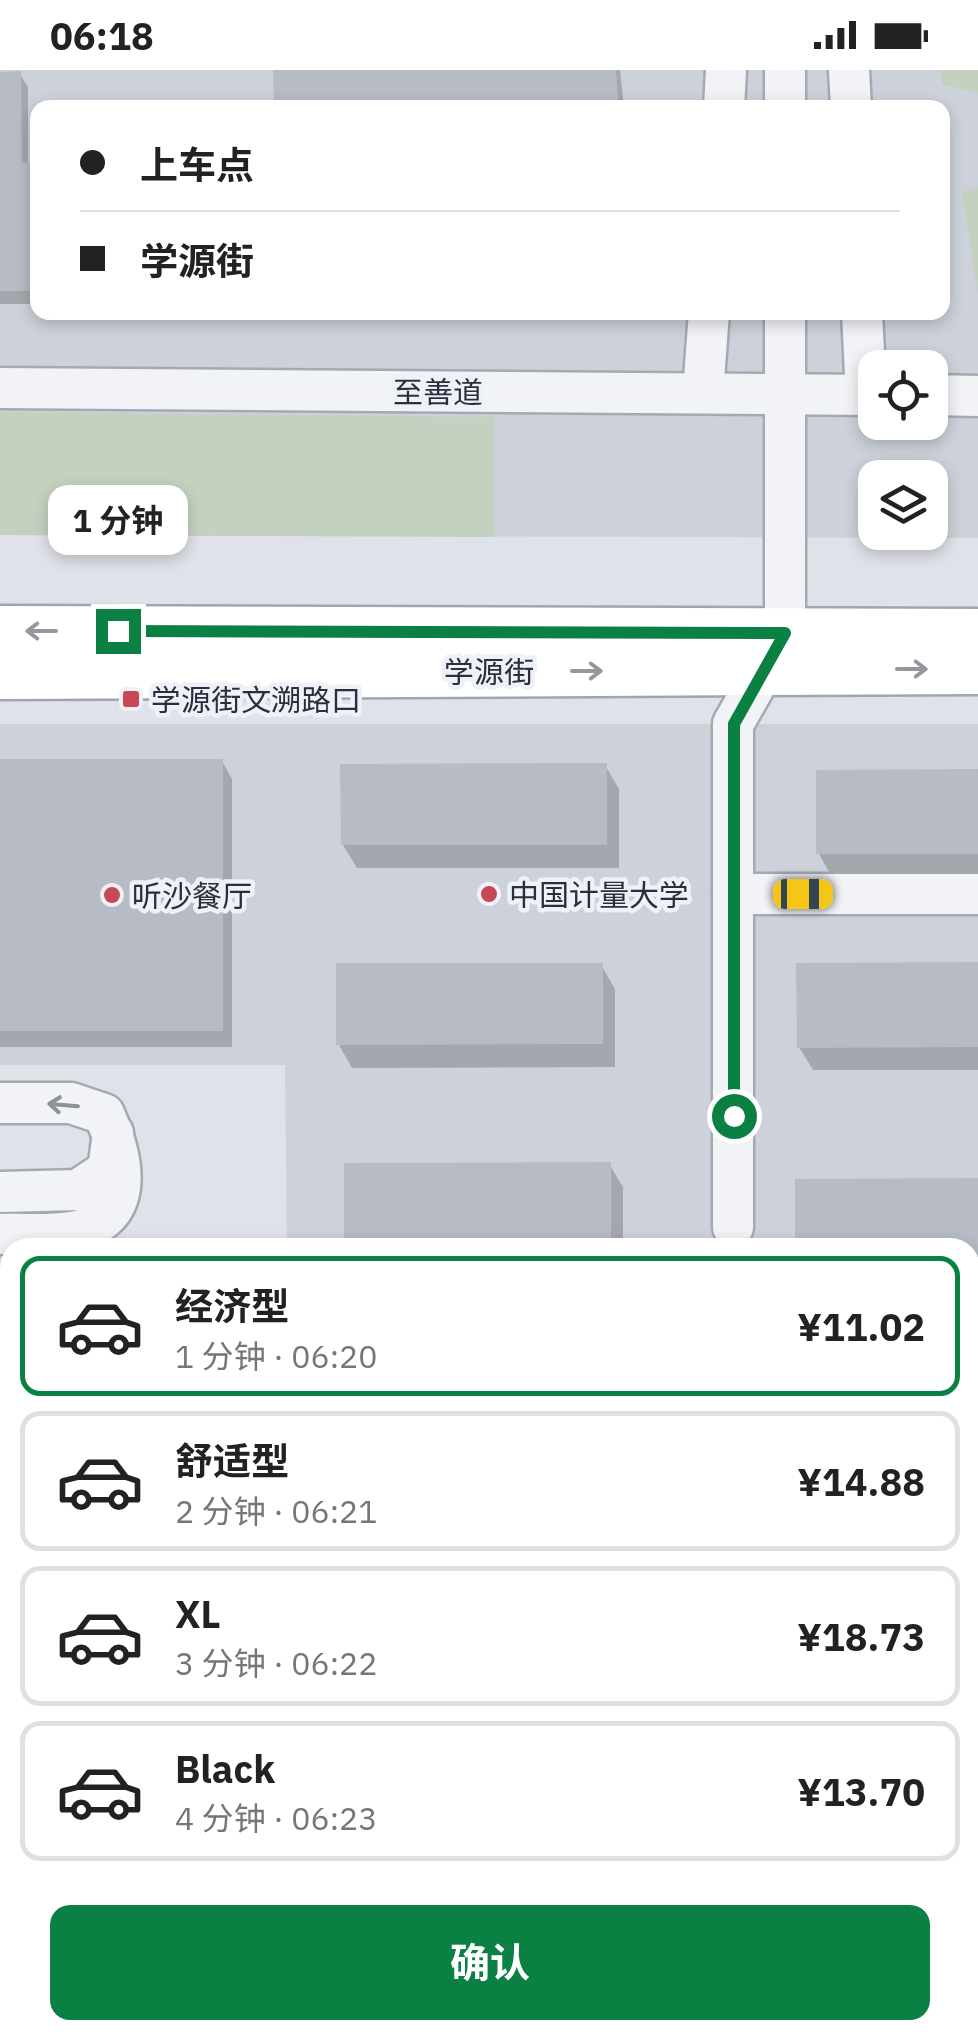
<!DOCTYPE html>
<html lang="zh">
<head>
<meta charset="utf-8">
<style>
  :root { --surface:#fff; --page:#f6f6f6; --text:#222; --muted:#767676; --line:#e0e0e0; --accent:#0b8043 }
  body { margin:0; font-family:"IBM Plex Sans","Noto Sans SC",sans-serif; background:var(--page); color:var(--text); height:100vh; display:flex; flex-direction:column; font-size:38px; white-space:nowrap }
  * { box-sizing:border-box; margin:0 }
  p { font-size:32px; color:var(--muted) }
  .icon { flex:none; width:55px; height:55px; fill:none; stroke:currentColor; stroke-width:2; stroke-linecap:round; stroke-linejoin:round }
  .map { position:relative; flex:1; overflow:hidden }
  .details { position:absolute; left:0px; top:1168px; width:980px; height:802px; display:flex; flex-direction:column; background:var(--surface); border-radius:30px 30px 0 0; box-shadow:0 5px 15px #0003 }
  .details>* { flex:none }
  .top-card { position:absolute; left:30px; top:30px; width:920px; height:220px; border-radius:20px; box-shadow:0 5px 15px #0003; display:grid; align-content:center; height:220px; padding:0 50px; background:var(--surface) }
  .fabs { position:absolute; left:858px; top:280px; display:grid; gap:20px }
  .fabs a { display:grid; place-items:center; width:90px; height:90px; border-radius:20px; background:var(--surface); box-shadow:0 5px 15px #0003; font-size:50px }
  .end { position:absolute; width:45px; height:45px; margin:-22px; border:12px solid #0b8043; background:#fff; box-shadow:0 0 0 5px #fff }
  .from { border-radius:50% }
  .bubble { position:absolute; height:70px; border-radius:20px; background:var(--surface); box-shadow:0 5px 15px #0003; font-size:32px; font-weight:700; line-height:70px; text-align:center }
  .car { position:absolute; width:30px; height:60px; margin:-30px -15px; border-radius:12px; box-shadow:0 0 8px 2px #0007; background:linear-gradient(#f5c518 24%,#345 0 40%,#f5c518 0 76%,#345 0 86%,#f5c518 0) }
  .top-card b { display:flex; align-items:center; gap:35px; height:95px; font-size:38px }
  .top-card b+b { border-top:2px solid var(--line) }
  .top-card i { width:25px; height:25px; background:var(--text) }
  ul { padding:18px 0 0; list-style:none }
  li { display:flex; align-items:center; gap:30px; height:140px; margin:0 20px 15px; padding:0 30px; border:5px solid var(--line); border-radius:20px }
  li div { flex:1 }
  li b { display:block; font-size:38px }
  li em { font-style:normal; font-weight:700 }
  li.selected { border-color:var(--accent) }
  li>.icon { width:90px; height:90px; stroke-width:1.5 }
  .cta { display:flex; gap:20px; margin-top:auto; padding:20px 50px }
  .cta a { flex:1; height:115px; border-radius:20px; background:var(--accent); color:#fff; font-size:40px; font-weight:700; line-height:115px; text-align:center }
  .status { display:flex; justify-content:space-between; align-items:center; height:70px; padding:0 50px; background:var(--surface); direction:ltr }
  .status svg { height:28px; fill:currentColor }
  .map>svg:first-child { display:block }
</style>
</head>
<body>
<div class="status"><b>06:18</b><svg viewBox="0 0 49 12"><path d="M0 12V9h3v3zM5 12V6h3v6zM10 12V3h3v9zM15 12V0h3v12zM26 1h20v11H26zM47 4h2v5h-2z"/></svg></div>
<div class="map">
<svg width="978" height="1968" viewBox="0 0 978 1968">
  <rect width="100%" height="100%" fill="#dfe2e8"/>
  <!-- built -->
  <g fill="#cdd1d9" fill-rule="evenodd">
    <path d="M0 0H978V468L0 465ZM38 38H942V242H38ZM875 298H930V352H875ZM875 408H930V462H875Z"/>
    <path d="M0 654H978V1334L970 1332V1178L287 1177 285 995H0Z"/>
    <path d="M0 1393 10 1396V1960H970V1418L978 1417V1968H0Z"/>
  </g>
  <!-- green -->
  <g fill="#c4d1c0">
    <path d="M940 0H978V23L942 14Z"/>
    <path d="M978 117V223L962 123Z"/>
    <path d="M0 342 494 347V467L0 465Z"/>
  </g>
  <!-- water -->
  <g fill="#9baec6">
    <path d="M0 1314 10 1315V1396L0 1393Z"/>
    <path d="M970 1332 978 1334V1417L970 1418Z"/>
  </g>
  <!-- shadow -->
  <g fill="#0003">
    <path d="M276 0H620L624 38H276Z"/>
    <path d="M0 4H20L28 17V96H38V234H0Z"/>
    <path d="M0 691H222L232 709V977H0Z"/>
    <path d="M605 695 619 719V798H357L343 775Z"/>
    <path d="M978 702V807H832L819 784Z"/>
    <path d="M601 895 615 919V997L352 998 339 975Z"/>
    <path d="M978 895V1000H813L799 977Z"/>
    <path d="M609 1094 623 1117V1178H349L347 1174Z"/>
    <path d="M978 1111V1216H970V1178Z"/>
    <path d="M0 1479 10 1480V1642H0Z"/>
    <rect x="970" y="1498" width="8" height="102"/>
    <path d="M970 1710H978V1826L970 1825Z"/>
    <path d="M200 1960H440V1963L201 1962Z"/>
  </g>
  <!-- building -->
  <g fill="#b6bbc4">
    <path d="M273 0H616L618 29 617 38H274Z"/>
    <path d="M21 1 22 93H38V221H0V2Z"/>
    <rect x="0" y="689" width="223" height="272"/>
    <path d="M607 693V775H341L340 694Z"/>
    <path d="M978 699V784H816V700Z"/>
    <path d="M978 892V977L797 978 796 893Z"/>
    <path d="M336 893H603V974L336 975Z"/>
    <path d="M611 1092V1174H344V1093Z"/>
    <path d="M978 1108V1193H970V1178H795V1109Z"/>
    <path d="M0 1477H10V1626L0 1625Z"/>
    <rect x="970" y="1495" width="8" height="83"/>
    <rect x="970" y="1708" width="8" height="95"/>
    <path d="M970 1899H978V1968H720V1960H970Z"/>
  </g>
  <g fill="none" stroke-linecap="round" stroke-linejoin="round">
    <!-- minor casing -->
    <g stroke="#a5a9b2" stroke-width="45">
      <g id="minor">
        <path d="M849 0 851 38"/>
        <path d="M724 38 726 0"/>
        <path d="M785 38V0"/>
        <path d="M862 242 866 325"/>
        <path d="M0 318 875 325"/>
        <path d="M703 323 709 242"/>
        <path d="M930 325 978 326"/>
        <path d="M733 824H978"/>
        <path d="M0 1033H71L104 1044C125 1091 137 1151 71 1162 48 1166 23 1163 0 1164"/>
        <path d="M0 1122 78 1120 108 1100 113 1063"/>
        <path d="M733 1157V654L785 563V242"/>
        <path d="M970 1842H978"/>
        <path d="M605 1960V1968"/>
      </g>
    </g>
    <!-- major casing -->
    <g stroke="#9fa6b3" stroke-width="55">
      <g id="major">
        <path d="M0 561 978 564"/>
        <path d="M0 604 978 599"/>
      </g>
    </g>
    <!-- minor -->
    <use href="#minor" stroke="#f1f3f6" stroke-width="40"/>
    <!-- major -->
    <use href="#major" stroke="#fff" stroke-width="50"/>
  </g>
  <!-- one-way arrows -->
  <defs><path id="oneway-shaft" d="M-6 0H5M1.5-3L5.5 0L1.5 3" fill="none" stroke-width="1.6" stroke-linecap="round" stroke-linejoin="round" transform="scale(2.5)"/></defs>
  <g stroke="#94979e">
    <use href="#oneway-shaft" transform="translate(41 561) rotate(-180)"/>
    <use href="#oneway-shaft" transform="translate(912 599)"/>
    <use href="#oneway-shaft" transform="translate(587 601)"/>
  </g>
  <use stroke="#8d919a" href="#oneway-shaft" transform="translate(63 1035) rotate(-175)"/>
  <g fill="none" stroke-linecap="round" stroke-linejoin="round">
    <!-- route -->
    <path stroke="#0b8043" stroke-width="12" d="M118 561 785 563 734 654V1046"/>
  </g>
  <!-- markers -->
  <g fill="#c84856" stroke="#eef1f5" stroke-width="4">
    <rect x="121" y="619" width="20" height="20" rx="5"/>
    <circle cx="489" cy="824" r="10"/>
    <circle cx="112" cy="825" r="10"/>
  </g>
  <g text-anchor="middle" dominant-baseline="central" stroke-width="9" stroke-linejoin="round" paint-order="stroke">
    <!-- street labels -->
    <g font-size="30" fill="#292f3e" stroke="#eef1f5">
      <text x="438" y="321">至善道</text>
      <text x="489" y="601">学源街</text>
    </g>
    <!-- poi labels -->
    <g font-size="30" fill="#292f3e" stroke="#eef1f5" text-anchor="start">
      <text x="151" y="629">学源街文溯路口</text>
      <text x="509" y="824">中国计量大学</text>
      <text x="132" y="825">听沙餐厅</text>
    </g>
  </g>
</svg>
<div class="fabs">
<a><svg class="icon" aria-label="locate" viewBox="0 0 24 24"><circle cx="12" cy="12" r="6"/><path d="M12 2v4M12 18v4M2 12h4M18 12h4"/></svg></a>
<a><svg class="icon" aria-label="layers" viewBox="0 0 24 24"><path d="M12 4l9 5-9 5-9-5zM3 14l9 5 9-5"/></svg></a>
</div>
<i class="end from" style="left:734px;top:1046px"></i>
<i class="end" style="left:118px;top:561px"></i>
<div class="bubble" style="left:48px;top:415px;width:140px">1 分钟</div>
<i class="car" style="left:803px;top:824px;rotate:90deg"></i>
<div class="top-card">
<b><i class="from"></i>上车点</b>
<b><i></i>学源街</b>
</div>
<section class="details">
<ul>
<li class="selected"><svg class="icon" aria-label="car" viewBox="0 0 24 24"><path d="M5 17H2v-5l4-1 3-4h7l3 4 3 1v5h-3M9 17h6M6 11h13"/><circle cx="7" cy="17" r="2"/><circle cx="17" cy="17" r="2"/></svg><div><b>经济型</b><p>1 分钟 · 06:20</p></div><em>¥11.02</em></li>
<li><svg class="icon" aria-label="car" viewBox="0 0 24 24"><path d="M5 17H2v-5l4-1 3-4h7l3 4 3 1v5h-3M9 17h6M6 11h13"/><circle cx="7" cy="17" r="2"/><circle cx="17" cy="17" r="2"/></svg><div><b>舒适型</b><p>2 分钟 · 06:21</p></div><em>¥14.88</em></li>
<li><svg class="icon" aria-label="car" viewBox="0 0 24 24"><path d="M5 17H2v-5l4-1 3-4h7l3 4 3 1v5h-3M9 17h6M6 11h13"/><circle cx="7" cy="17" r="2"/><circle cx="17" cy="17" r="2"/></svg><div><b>XL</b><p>3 分钟 · 06:22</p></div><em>¥18.73</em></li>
<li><svg class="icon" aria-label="car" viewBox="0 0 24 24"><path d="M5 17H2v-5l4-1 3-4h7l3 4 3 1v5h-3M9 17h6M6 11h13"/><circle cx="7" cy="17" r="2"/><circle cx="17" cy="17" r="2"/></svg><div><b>Black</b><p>4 分钟 · 06:23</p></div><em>¥13.70</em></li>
</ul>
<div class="cta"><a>确认</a></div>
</section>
</div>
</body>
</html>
